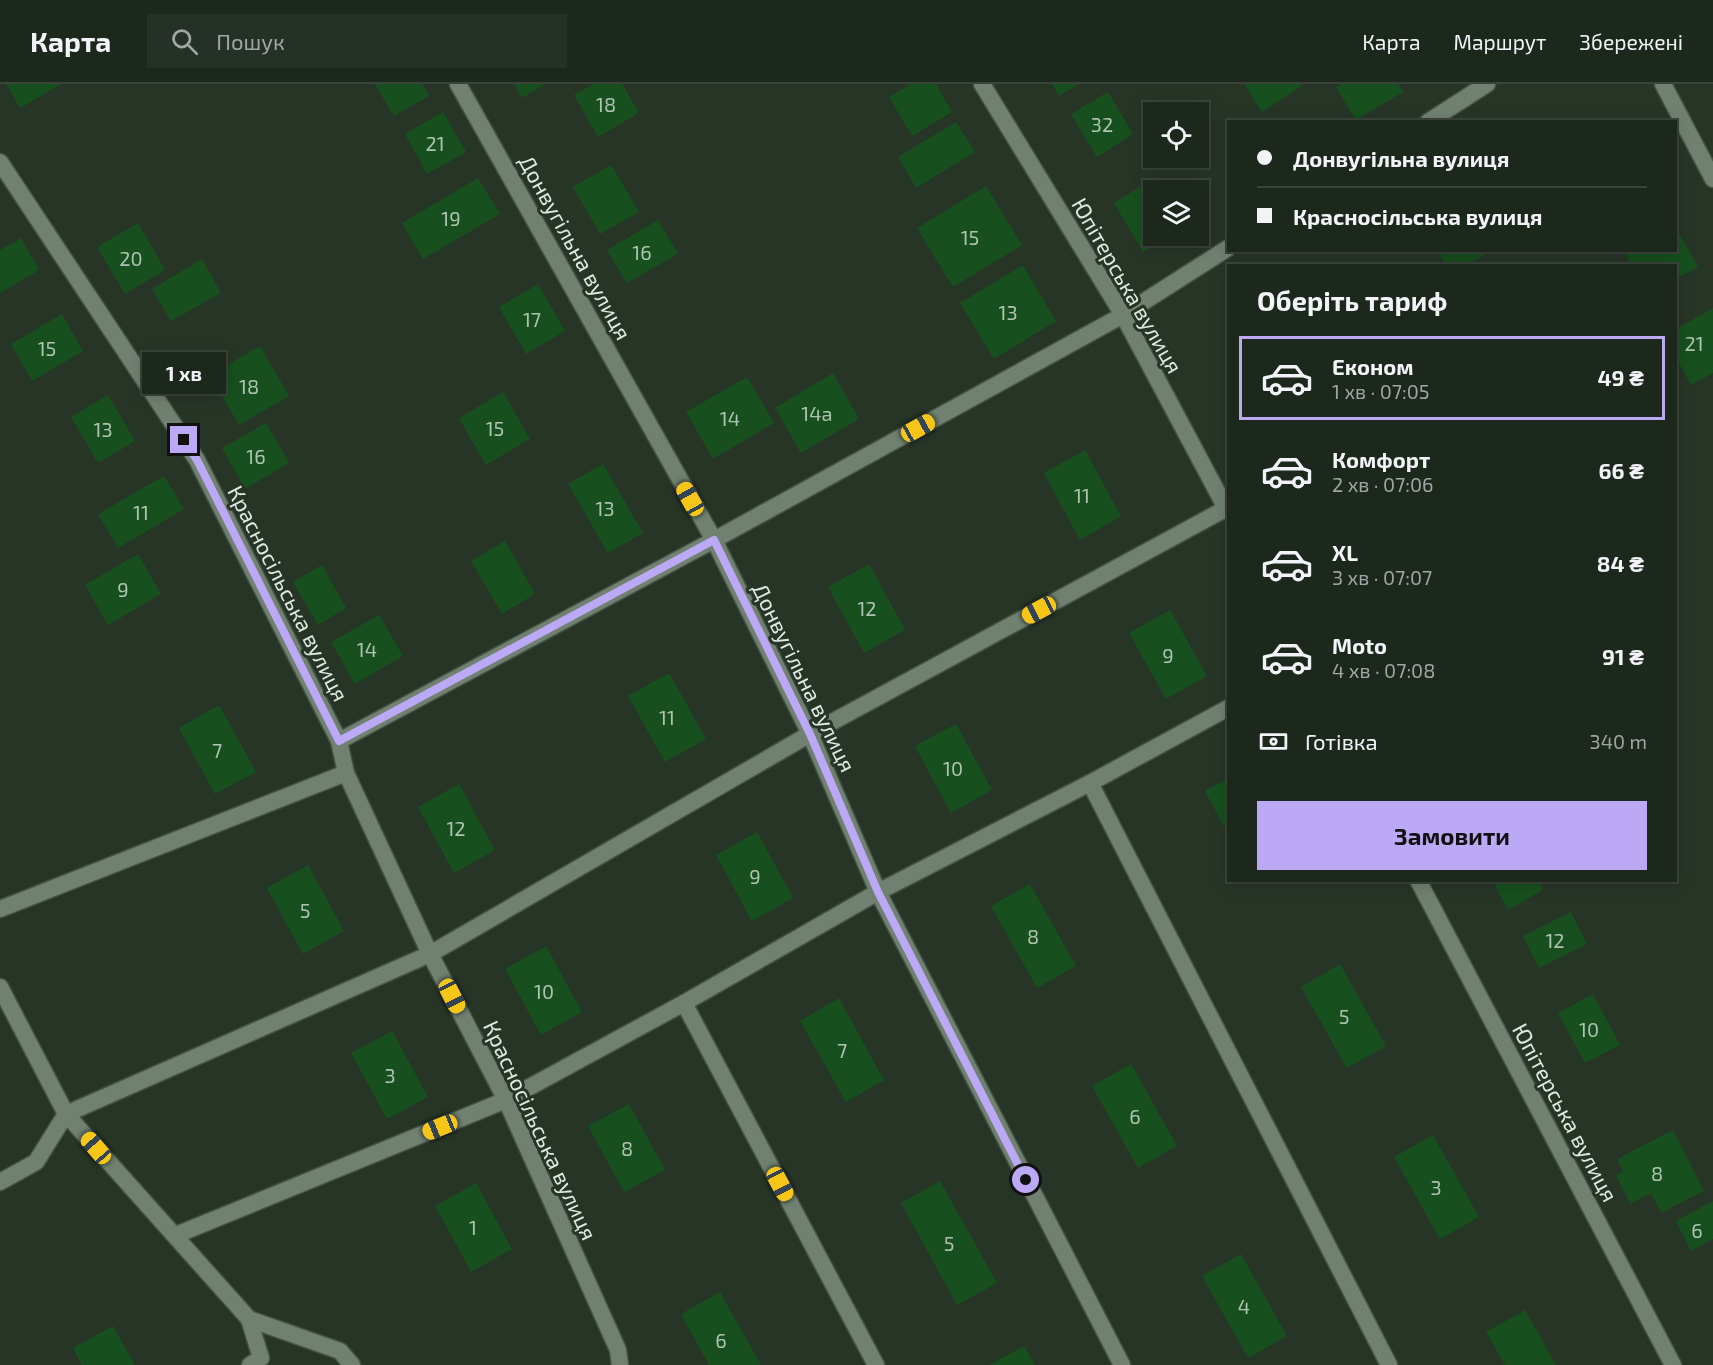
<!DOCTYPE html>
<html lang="uk">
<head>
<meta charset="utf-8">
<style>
  :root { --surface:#1d281d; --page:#253026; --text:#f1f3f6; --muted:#a0a6a4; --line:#3b443b; --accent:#bca9f5 }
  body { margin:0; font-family:"Exo 2",sans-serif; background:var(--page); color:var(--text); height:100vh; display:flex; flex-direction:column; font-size:22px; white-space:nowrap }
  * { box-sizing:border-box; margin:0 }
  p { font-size:20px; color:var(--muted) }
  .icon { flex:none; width:33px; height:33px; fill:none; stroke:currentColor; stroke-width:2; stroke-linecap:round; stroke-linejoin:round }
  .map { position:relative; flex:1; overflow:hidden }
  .panel { position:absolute; left:1227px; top:180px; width:450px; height:618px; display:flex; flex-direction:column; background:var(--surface); border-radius:0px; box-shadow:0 3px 15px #0003,0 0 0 2px var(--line) }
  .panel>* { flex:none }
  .guide { position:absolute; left:1227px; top:36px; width:450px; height:132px; border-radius:0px; box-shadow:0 3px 15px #0003,0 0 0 2px var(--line); display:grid; align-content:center; height:132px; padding:0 30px; background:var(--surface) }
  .fabs { position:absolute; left:1143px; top:18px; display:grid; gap:12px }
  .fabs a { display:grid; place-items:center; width:66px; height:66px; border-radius:0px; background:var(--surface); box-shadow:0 3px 15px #0003,0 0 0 2px var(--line); font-size:30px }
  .end { position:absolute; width:27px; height:27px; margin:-14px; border:8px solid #bca9f5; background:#111; box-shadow:0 0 0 3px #111 }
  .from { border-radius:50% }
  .bubble { position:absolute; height:42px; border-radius:0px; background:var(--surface); box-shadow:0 3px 15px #0003,0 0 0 2px var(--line); font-size:20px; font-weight:700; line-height:42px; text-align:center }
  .car { position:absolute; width:18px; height:36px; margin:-18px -9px; border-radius:8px; box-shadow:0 0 4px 2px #0007; background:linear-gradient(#f5c518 24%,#345 0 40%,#f5c518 0 76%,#345 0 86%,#f5c518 0) }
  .guide b { display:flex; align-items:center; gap:21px; height:57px; font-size:22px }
  .guide b+b { border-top:2px solid var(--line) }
  .guide i { width:15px; height:15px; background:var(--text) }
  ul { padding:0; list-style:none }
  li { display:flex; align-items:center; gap:18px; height:84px; margin:0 12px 9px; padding:0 18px; border:3px solid transparent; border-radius:0px }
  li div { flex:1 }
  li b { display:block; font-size:22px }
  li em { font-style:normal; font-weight:700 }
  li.active { border-color:var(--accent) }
  li>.icon { width:54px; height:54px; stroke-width:1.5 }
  h2 { padding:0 30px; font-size:27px; line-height:72px }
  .pay { display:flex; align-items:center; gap:15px; height:66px; padding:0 30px; font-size:22px }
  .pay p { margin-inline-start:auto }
  .cta { display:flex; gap:12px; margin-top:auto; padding:12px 30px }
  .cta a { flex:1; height:69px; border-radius:0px; background:var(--accent); color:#111; font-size:24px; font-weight:700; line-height:69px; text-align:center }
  header { display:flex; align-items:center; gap:36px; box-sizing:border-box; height:84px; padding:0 30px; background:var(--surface); border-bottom:2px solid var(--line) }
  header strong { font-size:28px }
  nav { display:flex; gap:33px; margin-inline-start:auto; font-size:21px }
  .search { width:420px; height:54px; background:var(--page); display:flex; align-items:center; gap:15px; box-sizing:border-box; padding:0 21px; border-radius:0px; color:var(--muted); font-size:22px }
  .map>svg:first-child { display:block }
</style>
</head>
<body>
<header>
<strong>Карта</strong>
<div class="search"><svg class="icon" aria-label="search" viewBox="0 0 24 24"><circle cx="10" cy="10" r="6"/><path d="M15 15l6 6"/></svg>Пошук</div>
<nav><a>Карта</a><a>Маршрут</a><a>Збережені</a></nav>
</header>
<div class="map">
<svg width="1713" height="1281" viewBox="0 0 1713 1281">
  <rect width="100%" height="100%" fill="#273527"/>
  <!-- building -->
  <g fill="#17501e">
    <path d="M6 0H61L20 24Z"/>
    <path d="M375 0H422L429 12 394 32Z"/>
    <path d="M514 0H545L522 14Z"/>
    <path d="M593 0H622L639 29 598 53 574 11Z"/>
    <path d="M911 0H936L952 28 912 52 889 13Z"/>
    <path d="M1052 0H1079L1059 12Z"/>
    <path d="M1244 0H1300L1302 2 1262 28Z"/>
    <path d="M1342 0H1398L1403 8 1356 36 1336 3Z"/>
    <path d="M1108 8 1133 50 1097 73 1071 30Z"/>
    <path d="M443 28 466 68 427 90 405 50Z"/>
    <path d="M956 38 975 68 916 104 898 73Z"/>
    <path d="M611 81 639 128 600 150 573 103Z"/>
    <path d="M1156 93 1164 106H1154V152H1171L1143 168 1114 119Z"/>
    <path d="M478 94 500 130 423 175 402 139Z"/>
    <path d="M986 102 1022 161 953 203 917 144Z"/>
    <path d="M658 136 678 170 627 199 607 166Z"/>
    <path d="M138 139 165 186 125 210 97 163Z"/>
    <path d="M1676 144 1698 183 1676 195V182H1632L1624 168 1627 166H1676Z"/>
    <path d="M21 154 39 186 0 209V166Z"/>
    <path d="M1438 166H1494L1463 182H1445Z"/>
    <path d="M202 175 221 209 171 237 152 205Z"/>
    <path d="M1023 181 1056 237 994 275 960 219Z"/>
    <path d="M538 200 565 247 526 270 499 223Z"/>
    <path d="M1713 224V289L1691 301 1676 274V245Z"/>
    <path d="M62 230 83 267 32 297 11 260Z"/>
    <path d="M260 262 289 312 239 341 210 291Z"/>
    <path d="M833 289 859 335 801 369 775 324Z"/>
    <path d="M747 293 774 339 713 375 686 328Z"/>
    <path d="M503 308 530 355 486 381 459 334Z"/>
    <path d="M108 311 135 357 98 379 71 333Z"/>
    <path d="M266 339 289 379 245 405 222 364Z"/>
    <path d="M1085 366 1121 432 1080 456 1044 389Z"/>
    <path d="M603 380 643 449 608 469 568 400Z"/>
    <path d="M164 392 184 425 118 464 98 430Z"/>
    <path d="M505 457 535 510 502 530 471 477Z"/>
    <path d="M138 470 161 510 108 541 85 501Z"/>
    <path d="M869 480 905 546 864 569 828 503Z"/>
    <path d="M322 481 346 524 318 541 293 498Z"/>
    <path d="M1170 526 1207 592 1166 615 1129 549Z"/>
    <path d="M379 531 403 572 355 600 331 558Z"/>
    <path d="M669 589 706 655 665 678 628 612Z"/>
    <path d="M219 621 256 688 215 710 179 644Z"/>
    <path d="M956 640 992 706 951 729 915 662Z"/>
    <path d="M1228 694V750L1205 707Z"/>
    <path d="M459 700 495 766 454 789 418 723Z"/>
    <path d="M757 748 793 814 752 837 716 771Z"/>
    <path d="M308 781 344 847 303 870 267 804Z"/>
    <path d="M1492 796H1538L1543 806 1508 826Z"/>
    <path d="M1030 800 1076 882 1037 904 991 822Z"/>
    <path d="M1571 828 1587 860 1539 884 1523 852Z"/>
    <path d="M546 862 582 928 541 951 505 885Z"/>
    <path d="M1340 880 1386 962 1347 984 1301 903Z"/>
    <path d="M1593 910 1620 961 1585 979 1558 929Z"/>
    <path d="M839 914 884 996 846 1018 800 937Z"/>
    <path d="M392 947 428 1013 387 1035 351 969Z"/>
    <path d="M1131 980 1177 1062 1138 1084 1092 1002Z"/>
    <path d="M629 1020 665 1086 624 1108 588 1042Z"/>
    <path d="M1673 1046 1704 1107 1661 1129 1651 1109 1630 1120 1616 1091 1623 1087 1617 1075Z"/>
    <path d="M1433 1051 1479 1133 1440 1155 1394 1073Z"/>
    <path d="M940 1097 997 1199 957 1221 901 1119Z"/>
    <path d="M476 1099 512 1165 471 1188 435 1122Z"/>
    <path d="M1713 1117V1155L1691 1167 1676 1137Z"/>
    <path d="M1241 1170 1287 1252 1248 1274 1202 1192Z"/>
    <path d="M720 1208 761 1281H709L681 1230Z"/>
    <path d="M1525 1226 1556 1281H1505L1486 1248Z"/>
    <path d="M113 1242 135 1281H82L73 1264Z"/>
    <path d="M1024 1262 1035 1281H989Z"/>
  </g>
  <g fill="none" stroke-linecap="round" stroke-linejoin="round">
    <!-- service casing -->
    <g stroke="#455245" stroke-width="19">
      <g id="service">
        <path d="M1428 38 1487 0"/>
        <path d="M339 657 714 456 1123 231 1228 164"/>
        <path d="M1090 699 1389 1281"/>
        <path d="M0 825 346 689"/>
        <path d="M0 903 66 1030 249 1235 340 1267 352 1281"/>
        <path d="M684 919 876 1281"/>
        <path d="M0 1098 36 1078 66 1030 430 870 810 650 1227 424"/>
        <path d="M176 1151 506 1016 684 919 878 808 1090 699 1228 624"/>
        <path d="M249 1235 261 1274 250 1281"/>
      </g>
    </g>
    <!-- minor casing -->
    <g stroke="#455245" stroke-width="19">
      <g id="minor">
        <path d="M458 0 714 456 810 650 878 808 1122 1281"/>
        <path d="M982 0 1123 231 1228 428"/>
        <path d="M1663 0 1713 95"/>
        <path d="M0 78 197 376 339 657 346 689 430 870 506 1016 618 1266 620 1281"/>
        <path d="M1418 796 1673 1281"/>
      </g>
    </g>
    <!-- service -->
    <use href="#service" stroke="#708171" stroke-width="16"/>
    <!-- minor -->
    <use href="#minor" stroke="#708171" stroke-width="16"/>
  </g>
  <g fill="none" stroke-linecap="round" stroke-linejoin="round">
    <!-- route -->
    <path stroke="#bca9f5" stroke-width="8" d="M184 356 197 376 339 657 714 456 810 650 878 808 1026 1096"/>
  </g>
  <g text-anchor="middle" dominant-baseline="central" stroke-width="6" stroke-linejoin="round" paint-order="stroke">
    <!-- number labels -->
    <g font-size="20" fill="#aec3b0">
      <text x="606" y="20">18</text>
      <text x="1102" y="40">32</text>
      <text x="435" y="59">21</text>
      <text x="451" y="134">19</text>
      <text x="970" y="153">15</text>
      <text x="642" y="168">16</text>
      <text x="131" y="174">20</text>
      <text x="1008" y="228">13</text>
      <text x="532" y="235">17</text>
      <text x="1694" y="259">21</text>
      <text x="47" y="264">15</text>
      <text x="249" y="302">18</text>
      <text x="817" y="329">14а</text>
      <text x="730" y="334">14</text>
      <text x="495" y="344">15</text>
      <text x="103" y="345">13</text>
      <text x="256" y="372">16</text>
      <text x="1082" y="411">11</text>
      <text x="605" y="424">13</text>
      <text x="141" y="428">11</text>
      <text x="123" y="505">9</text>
      <text x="867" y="524">12</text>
      <text x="367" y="565">14</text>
      <text x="1168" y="571">9</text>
      <text x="667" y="633">11</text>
      <text x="217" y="666">7</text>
      <text x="953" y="684">10</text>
      <text x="456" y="744">12</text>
      <text x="755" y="792">9</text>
      <text x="305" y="826">5</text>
      <text x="1033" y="852">8</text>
      <text x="1555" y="856">12</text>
      <text x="544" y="907">10</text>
      <text x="1344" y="932">5</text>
      <text x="1589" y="945">10</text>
      <text x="842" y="966">7</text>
      <text x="390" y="991">3</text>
      <text x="1135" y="1032">6</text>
      <text x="627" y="1064">8</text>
      <text x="1657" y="1089">8</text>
      <text x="1436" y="1103">3</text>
      <text x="473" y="1143">1</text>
      <text x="1697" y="1146">6</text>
      <text x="949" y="1159">5</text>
      <text x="1244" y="1222">4</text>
      <text x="721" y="1256">6</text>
    </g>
    <!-- street labels -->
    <g font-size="22" fill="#e0e9e0" stroke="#273527">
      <text transform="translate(576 163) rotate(61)">Донвугільна вулиця</text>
      <text transform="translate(1128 201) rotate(60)">Юпітерська вулиця</text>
      <text transform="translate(289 509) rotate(63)">Красносільська вулиця</text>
      <text transform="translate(805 593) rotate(64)">Донвугільна вулиця</text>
      <text transform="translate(1566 1028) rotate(62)">Юпітерська вулиця</text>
      <text transform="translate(541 1046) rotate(65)">Красносільська вулиця</text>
    </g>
  </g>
</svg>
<div class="fabs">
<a><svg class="icon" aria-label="locate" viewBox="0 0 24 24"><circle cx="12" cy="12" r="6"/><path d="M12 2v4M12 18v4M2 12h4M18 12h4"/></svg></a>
<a><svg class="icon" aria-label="layers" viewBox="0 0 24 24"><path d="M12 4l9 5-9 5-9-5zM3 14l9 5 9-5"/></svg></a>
</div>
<i class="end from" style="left:1026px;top:1096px"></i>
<i class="end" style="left:184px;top:356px"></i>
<div class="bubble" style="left:142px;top:268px;width:84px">1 хв</div>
<i class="car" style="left:918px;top:344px;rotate:61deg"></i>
<i class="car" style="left:690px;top:415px;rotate:331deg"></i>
<i class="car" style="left:1039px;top:526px;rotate:242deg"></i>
<i class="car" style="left:452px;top:912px;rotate:153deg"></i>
<i class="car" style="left:440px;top:1043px;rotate:248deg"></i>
<i class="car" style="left:96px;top:1064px;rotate:319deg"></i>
<i class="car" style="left:780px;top:1100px;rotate:152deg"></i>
<div class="guide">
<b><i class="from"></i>Донвугільна вулиця</b>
<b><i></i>Красносільська вулиця</b>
</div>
<section class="panel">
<h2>Оберіть тариф</h2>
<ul>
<li class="active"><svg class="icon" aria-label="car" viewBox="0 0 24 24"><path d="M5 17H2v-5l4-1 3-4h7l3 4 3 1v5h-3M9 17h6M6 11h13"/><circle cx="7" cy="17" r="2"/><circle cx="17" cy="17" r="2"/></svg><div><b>Економ</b><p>1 хв · 07:05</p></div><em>49 ₴</em></li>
<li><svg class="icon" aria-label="car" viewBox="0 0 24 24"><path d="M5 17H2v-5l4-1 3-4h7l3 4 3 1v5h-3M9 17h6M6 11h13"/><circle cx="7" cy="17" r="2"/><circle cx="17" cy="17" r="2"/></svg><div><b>Комфорт</b><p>2 хв · 07:06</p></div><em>66 ₴</em></li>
<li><svg class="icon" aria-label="car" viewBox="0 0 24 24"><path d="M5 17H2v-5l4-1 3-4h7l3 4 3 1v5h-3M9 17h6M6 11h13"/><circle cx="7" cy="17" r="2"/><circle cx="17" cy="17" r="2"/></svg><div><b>XL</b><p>3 хв · 07:07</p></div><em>84 ₴</em></li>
<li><svg class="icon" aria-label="car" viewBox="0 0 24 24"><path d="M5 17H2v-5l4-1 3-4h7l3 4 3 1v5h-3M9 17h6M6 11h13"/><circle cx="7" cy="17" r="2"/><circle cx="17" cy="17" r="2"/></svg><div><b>Moto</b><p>4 хв · 07:08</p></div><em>91 ₴</em></li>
</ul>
<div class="pay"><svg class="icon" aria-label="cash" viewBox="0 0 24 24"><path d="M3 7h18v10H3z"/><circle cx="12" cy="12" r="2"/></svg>Готівка<p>340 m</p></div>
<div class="cta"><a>Замовити</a></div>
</section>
</div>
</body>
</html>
